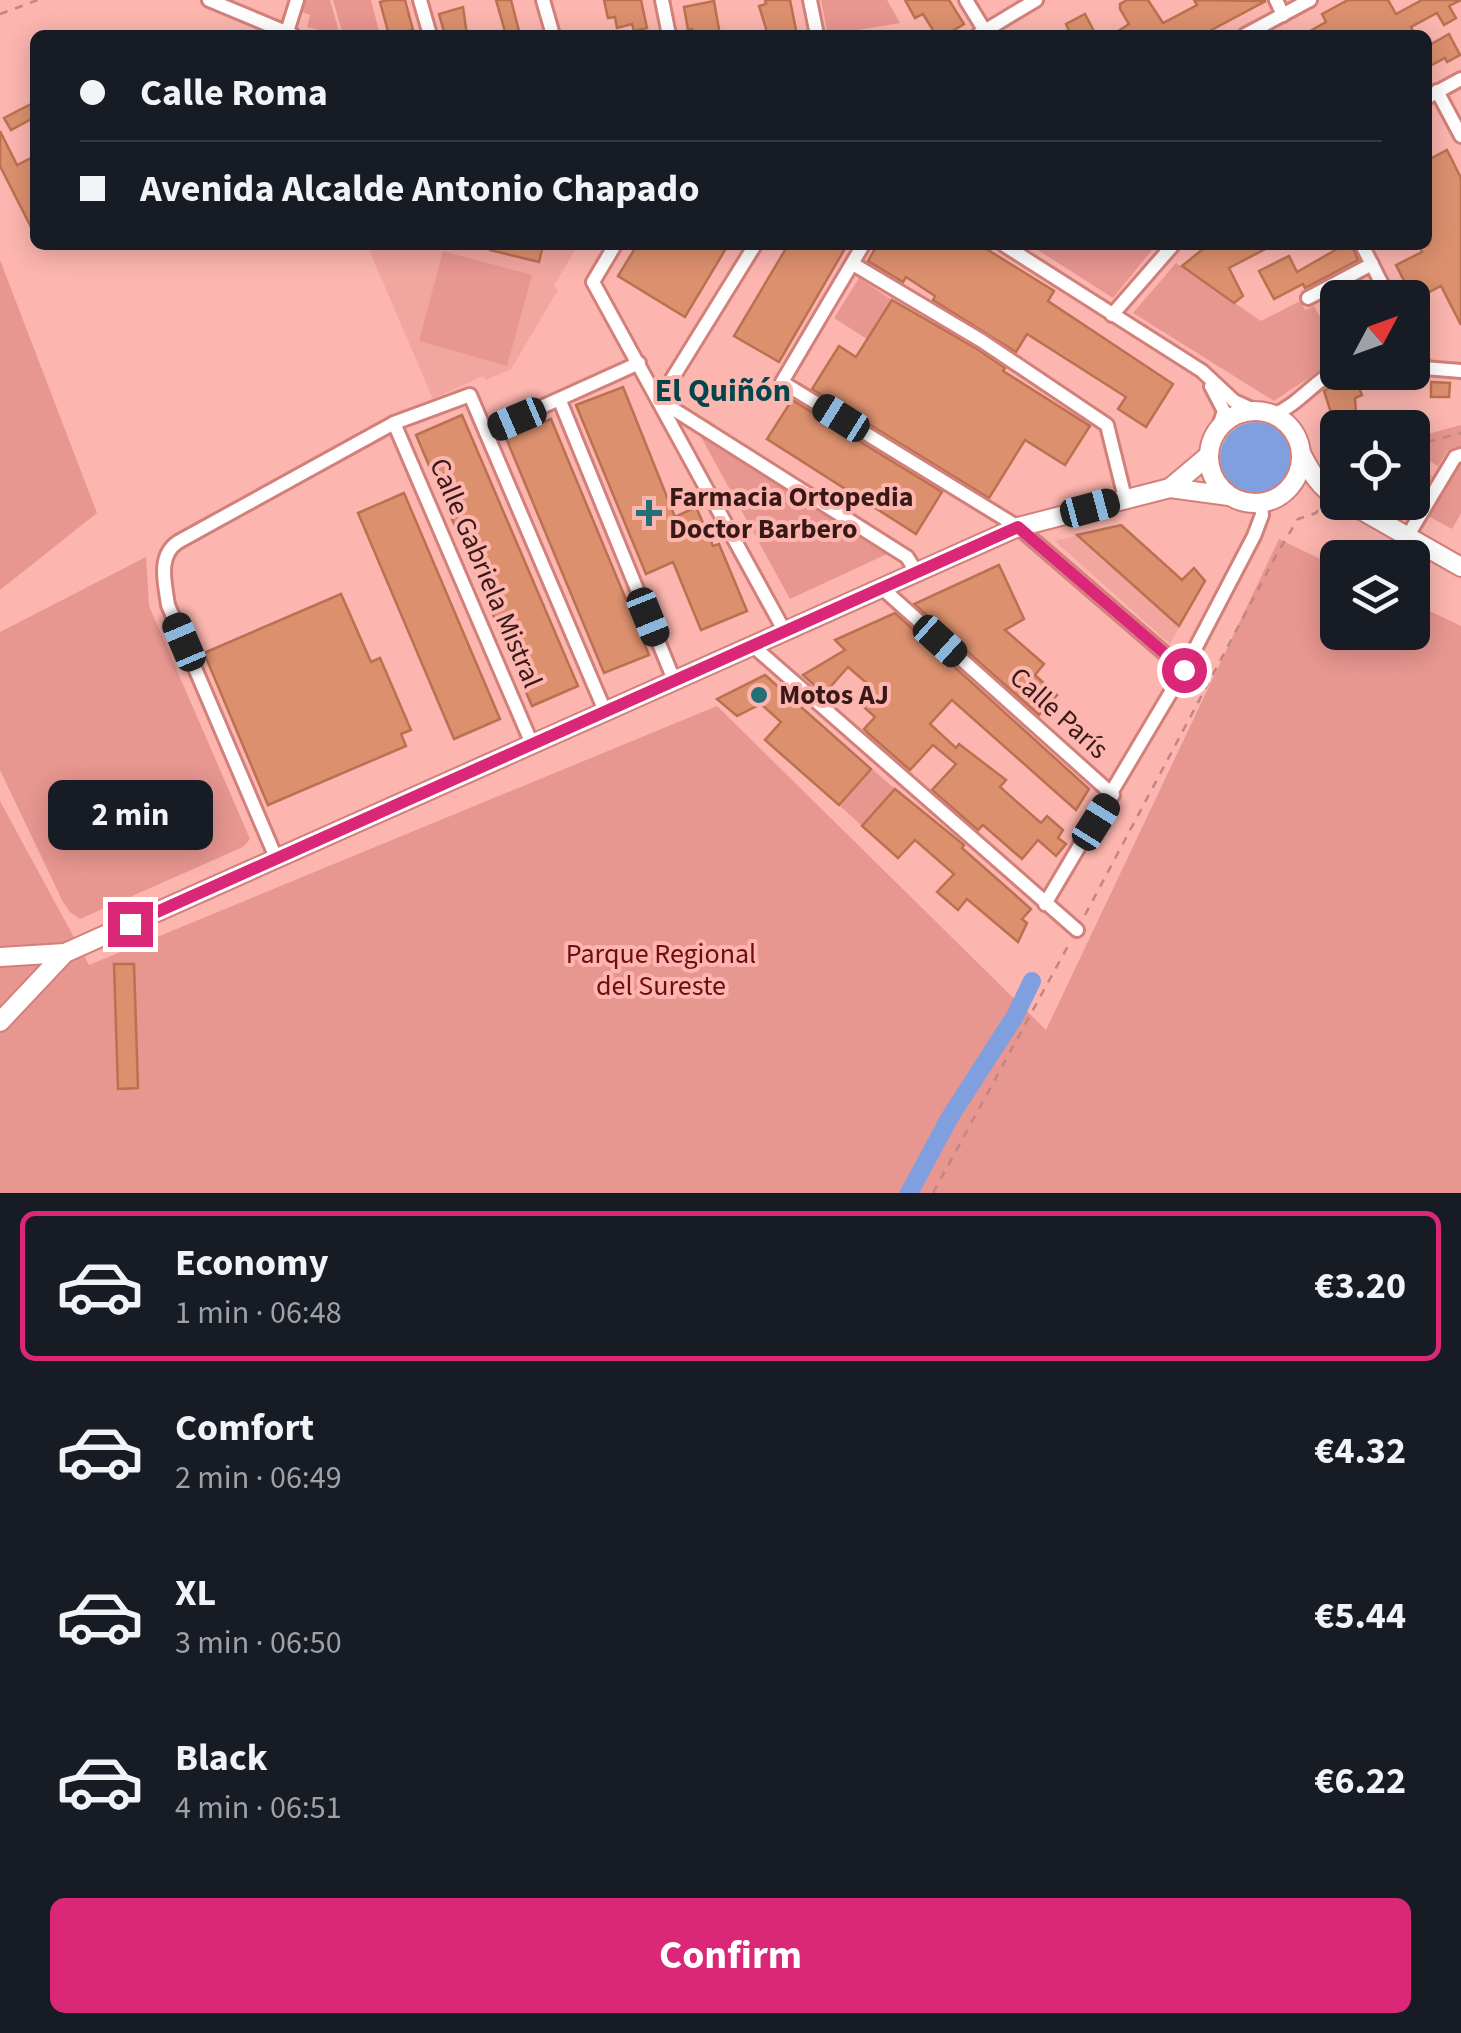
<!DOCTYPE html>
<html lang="en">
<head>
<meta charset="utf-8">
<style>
  :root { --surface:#171b24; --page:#20242c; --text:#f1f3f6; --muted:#9ea1a6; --line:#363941; --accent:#db2777 }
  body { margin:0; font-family:"Source Sans 3",sans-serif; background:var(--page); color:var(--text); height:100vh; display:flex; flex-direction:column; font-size:38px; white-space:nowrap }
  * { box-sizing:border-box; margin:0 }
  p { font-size:32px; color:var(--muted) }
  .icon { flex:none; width:55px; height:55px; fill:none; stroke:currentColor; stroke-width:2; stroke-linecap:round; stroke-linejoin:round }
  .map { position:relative; height:1193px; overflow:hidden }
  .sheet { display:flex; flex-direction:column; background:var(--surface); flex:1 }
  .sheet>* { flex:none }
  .banner { position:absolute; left:30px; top:30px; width:1402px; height:220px; border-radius:15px; box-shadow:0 5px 25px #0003; display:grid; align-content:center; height:220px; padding:0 50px; background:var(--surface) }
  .needle { width:65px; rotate:49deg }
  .controls { position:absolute; left:1320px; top:280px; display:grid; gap:20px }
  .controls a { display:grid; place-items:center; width:110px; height:110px; border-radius:15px; background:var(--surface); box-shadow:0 5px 25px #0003; font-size:50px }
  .end { position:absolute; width:45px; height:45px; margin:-22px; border:12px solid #db2777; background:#fff; box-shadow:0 0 0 5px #fff }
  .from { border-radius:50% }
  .bubble { position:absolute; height:70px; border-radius:15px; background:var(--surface); box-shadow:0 5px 25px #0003; font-size:32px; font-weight:700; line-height:70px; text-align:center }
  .car { position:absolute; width:30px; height:60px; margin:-30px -15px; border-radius:12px; box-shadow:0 0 8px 2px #0007; background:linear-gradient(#222 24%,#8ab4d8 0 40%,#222 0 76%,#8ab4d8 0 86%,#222 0) }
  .banner b { display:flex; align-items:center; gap:35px; height:95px; font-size:38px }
  .banner b+b { border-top:2px solid var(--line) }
  .banner i { width:25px; height:25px; background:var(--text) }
  ul { padding:18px 0 0; list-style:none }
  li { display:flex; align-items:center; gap:30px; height:150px; margin:0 20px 15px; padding:0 30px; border:5px solid transparent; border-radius:15px }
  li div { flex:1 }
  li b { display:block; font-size:38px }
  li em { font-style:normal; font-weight:700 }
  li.on { border-color:var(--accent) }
  li>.icon { width:90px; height:90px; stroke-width:1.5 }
  .cta { display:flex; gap:20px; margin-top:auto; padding:20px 50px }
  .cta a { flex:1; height:115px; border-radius:15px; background:var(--accent); color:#fff; font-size:40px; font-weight:700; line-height:115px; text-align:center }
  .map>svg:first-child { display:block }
</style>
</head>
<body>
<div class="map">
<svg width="1461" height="1193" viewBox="0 0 1461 1193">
  <rect width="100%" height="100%" fill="#fcb5af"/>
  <!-- built -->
  <g fill="#f2a6a0">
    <path d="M367 245H578L554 286 558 290 511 369 486 380 483 376 433 399Z"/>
    <path d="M1121 525 1198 594 1170 644 1055 541Z"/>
  </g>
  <!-- green -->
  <g fill="#e89690">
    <path d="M306 0H330L340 35 307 27 310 15 302 12Z"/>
    <path d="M333 0H371L380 35H343Z"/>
    <path d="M821 0H887L900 23 828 35Z"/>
    <path d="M1030 245H1156L1113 298Z"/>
    <path d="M443 251 532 275 507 366 419 341Z"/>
    <path d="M0 260 97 513 0 590Z"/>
    <path d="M1176 263 1261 321 1300 301 1305 310 1314 306 1337 348V359L1274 401 1133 313Z"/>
    <path d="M859 278 892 300 867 339 834 318Z"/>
    <path d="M1461 425V447L1447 451 1438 466 1429 461 1423 471 1432 476 1412 509 1400 503 1412 502 1413 438Z"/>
    <path d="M700 435 887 554 790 599Z"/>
    <path d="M1458 465H1461V513L1452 529 1428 516Z"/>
    <path d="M1279 539 1337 567 1338 632H1412L1413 603 1461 626V1193H0V801L89 965 717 706 1046 1030Z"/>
    <path d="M146 557 149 606 250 839 243 847 80 919 70 912 63 902 0 770V632Z"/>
    <path d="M871 768 895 789 862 826 839 805Z"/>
  </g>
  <!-- water -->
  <circle fill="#809fdf" cx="1256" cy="458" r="36"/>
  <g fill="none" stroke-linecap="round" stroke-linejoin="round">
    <!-- canal -->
    <path stroke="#809fdf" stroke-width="18" d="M909 1193 950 1117 1015 1016 1032 981"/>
  </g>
  <!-- building -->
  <g fill="#dc906e" stroke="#bb7150" stroke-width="2.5">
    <path d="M388 0H405L413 30 389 35 380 2Z"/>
    <path d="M496 0H511L520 35H506Z"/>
    <path d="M604 0H641L647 28 634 31 632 24 617 28 615 17 608 18Z"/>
    <path d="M765 0H790L797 35H768L759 6 766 4Z"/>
    <path d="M905 0H949L964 24 946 35H936L923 14 915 18Z"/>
    <path d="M1127 0H1148L1163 23 1197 5 1194 0 1266 1 1202 35H1112L1129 24 1120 9V4Z"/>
    <path d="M1348 0H1388L1396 14 1422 0H1461L1449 6 1456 18 1444 25 1437 13 1411 27 1415 35H1303L1326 22 1322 14Z"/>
    <path d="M714 1 720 35H693L692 29 688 30 684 7Z"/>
    <path d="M463 7 467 35H445L439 14Z"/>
    <path d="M1085 14 1096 35H1071L1066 24Z"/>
    <path d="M1449 34 1460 55 1447 62 1445 58 1428 67V46Z"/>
    <path d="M35 102V117L11 130 4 118Z"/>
    <path d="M0 131 17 165 35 156V235L0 166Z"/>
    <path d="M1447 150 1461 178V325L1441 286 1414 300 1396 265 1422 252 1418 245H1428V160Z"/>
    <path d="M490 245H543L539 262 490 250Z"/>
    <path d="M637 245H728L685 317 618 276Z"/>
    <path d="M788 245H847L779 362 734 336Z"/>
    <path d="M877 245H980L1054 291 1048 301 1173 384 1146 427 1118 409 1126 397 1027 334 1016 352 933 300 935 296 906 277 903 282 868 261Z"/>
    <path d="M1208 245H1273L1229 268 1243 296 1234 303 1182 266Z"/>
    <path d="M1344 245H1352L1358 260 1305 288 1303 284 1274 299 1259 271 1289 256 1297 272Z"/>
    <path d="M892 300 977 349 1005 368 1003 371 1090 426 1065 465 1025 440 989 498 812 389 839 346 856 357Z"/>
    <path d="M1353 374 1362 395 1355 398 1356 412 1334 422 1324 391Z"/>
    <path d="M1431 382 1450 383 1449 397H1431Z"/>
    <path d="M623 387 675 517 696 507 713 546 719 544 747 611 701 630 673 562 646 574 576 405Z"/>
    <path d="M792 400 942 492 916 534 767 439Z"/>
    <path d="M462 415 578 686 532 706 416 435Z"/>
    <path d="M551 419 649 655 604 673 506 438Z"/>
    <path d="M404 493 500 719 454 739 358 513Z"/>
    <path d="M1121 525 1182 580 1194 568 1205 581 1179 626 1077 535Z"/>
    <path d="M999 565 1024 619 1005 630 1044 664 1035 675 1057 695 1039 715 914 604Z"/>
    <path d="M341 594 371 662 380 658 411 730 401 734 406 746 268 805 204 653Z"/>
    <path d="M895 613 1089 789 1076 810 952 700 930 724 956 748 959 744 1006 780 1000 787 1041 823 1047 816 1063 830 1058 838 1066 844 1056 856 1038 840 1022 859 983 825 978 830 932 790 956 764 933 745 910 770 869 734 864 729 875 717 856 700 869 685 848 667 824 694 803 675 845 650 835 640Z"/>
    <path d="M765 675 871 769 839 805 765 740 781 722 761 704 737 716 717 699Z"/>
    <path d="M895 789 964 845 962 848 1031 909 1022 919 1027 923 1018 942 967 899 958 910 937 892 954 874 915 840 898 858 862 826Z"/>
    <path d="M114 964H134L138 1088 118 1089Z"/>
  </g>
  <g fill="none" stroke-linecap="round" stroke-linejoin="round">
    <!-- minor casing -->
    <g stroke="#d3807a" stroke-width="18">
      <g id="minor">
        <path d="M209 0 293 35"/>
        <path d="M420 0 430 35"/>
        <path d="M543 0 553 35"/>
        <path d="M662 0 669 35"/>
        <path d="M810 0 817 35"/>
        <path d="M966 0 985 31"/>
        <path d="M1276 0 1283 15"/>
        <path d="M287 32 297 0"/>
        <path d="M978 35 1036 0"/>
        <path d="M1245 35 1310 0"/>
        <path d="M1437 91 1461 136"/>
        <path d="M1428 97 1461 79"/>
        <path d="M615 245 593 282 785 632"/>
        <path d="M755 245 659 400 907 557 917 573"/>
        <path d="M863 245 782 382 1018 527 1184 670"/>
        <path d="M1004 245 1202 371 1234 401 1256 411"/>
        <path d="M1362 245 1389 298"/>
        <path d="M853 264 982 341 1107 425 1125 498"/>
        <path d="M1308 298 1372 264"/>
        <path d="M1112 315 1173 245"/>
        <path d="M1412 343 1425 367"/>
        <path d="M1412 367 1461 371"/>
        <path d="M1211 386 1224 411 1218 429"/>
        <path d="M560 401 674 680"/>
        <path d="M1273 415C1298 405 1313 382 1338 369"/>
        <path d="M394 423 532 744"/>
        <path d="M486 432 639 363"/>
        <path d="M1407 537 1455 457 1461 455"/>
        <path d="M883 589 1113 795"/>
        <path d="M753 646 1077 930"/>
        <path d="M277 860 168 605C165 583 157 556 178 542L394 423 470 395 605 711"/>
        <path d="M1045 904 1184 670 1254 536 1262 515 1261 504"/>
      </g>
    </g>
    <!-- secondary casing -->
    <g stroke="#d3807a" stroke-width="22">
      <g id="secondary">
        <circle cx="1255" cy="457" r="46"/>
        <path d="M1301 453C1310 470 1319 488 1338 498"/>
        <path d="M1170 488 1208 456"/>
        <path d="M1347 502 1461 567"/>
        <path d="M0 957 65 953"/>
        <path d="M0 1022 65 953 1018 527 1170 488 1229 496"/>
      </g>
    </g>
    <!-- path -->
    <g stroke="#c18681" stroke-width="2.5" stroke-dasharray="8 8" stroke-linecap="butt">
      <path d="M0 14 38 0"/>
      <path d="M1412 446 1461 433"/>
      <path d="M1085 915 1278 552 1298 519 1316 513 1320 506"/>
      <path d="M933 1193 1069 944"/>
    </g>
    <!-- minor -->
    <use href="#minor" stroke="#fff" stroke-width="12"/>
    <!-- secondary -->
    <use href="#secondary" stroke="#fff" stroke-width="18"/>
  </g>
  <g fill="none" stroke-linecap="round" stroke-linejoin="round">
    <!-- route -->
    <path stroke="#db2777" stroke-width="12" d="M130 924 1018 527 1184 670"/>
  </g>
  <!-- markers -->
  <g fill="#256f77" stroke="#fcb5af" stroke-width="4">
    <path d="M644 498h10v10h10v10h-10v10h-10v-10h-10v-10h10z"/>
    <circle cx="759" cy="695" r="10"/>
  </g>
  <g text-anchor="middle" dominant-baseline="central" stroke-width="8" stroke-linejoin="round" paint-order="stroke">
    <!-- poi labels -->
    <g font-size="28" font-weight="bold" fill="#391917" stroke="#fcb5af" text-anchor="start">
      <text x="669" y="497">Farmacia Ortopedia<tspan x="669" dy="32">Doctor Barbero</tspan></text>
      <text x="779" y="695">Motos AJ</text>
    </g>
    <!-- street labels -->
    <g font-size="28" fill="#391917" stroke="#fcb5af">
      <text transform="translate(486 573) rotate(67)">Calle Gabriela Mistral</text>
      <text transform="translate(1059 713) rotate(42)">Calle París</text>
    </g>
    <!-- park labels -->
    <g font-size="28" fill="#6e0b13" stroke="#fcb5af">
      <text x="661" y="954">Parque Regional<tspan x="661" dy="32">del Sureste</tspan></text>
    </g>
    <!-- quarter labels -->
    <g font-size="32" font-weight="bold" fill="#02454b" stroke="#fcb5af">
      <text x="723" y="391">El Quiñón</text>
    </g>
  </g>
</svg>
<div class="controls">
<a><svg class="needle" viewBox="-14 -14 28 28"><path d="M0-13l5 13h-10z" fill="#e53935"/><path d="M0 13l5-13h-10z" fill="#9ea1a6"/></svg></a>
<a><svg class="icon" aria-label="locate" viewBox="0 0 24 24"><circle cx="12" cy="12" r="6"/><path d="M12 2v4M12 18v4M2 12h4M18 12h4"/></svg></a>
<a><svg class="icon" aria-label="layers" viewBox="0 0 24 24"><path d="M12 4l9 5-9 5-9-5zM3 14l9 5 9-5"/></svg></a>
</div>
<i class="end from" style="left:1184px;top:670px"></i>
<i class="end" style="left:130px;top:924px"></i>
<div class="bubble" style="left:48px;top:780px;width:165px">2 min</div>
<i class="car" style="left:841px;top:418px;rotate:302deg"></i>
<i class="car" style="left:517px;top:419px;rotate:247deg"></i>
<i class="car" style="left:1090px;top:508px;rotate:75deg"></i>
<i class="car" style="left:648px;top:617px;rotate:158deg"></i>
<i class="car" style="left:940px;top:641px;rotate:132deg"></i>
<i class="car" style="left:184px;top:642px;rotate:337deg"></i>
<i class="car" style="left:1096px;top:822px;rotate:32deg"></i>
<div class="banner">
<b><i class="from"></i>Calle Roma</b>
<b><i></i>Avenida Alcalde Antonio Chapado</b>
</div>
</div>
<section class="sheet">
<ul>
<li class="on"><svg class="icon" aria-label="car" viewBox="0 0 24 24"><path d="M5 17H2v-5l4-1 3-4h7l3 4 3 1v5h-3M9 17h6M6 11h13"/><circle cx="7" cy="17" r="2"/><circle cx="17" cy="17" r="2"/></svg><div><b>Economy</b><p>1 min · 06:48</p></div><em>€3.20</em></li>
<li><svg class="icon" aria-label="car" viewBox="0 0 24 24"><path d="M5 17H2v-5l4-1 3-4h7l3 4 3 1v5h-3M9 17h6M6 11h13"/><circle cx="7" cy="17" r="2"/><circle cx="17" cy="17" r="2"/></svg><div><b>Comfort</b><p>2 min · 06:49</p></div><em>€4.32</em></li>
<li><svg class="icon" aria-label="car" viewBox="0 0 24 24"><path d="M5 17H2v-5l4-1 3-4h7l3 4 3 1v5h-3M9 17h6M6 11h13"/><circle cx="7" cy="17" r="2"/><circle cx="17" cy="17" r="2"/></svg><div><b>XL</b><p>3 min · 06:50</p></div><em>€5.44</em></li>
<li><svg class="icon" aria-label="car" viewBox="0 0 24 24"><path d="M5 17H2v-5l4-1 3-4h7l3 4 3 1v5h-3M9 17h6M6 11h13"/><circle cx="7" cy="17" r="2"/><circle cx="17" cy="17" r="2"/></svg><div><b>Black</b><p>4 min · 06:51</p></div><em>€6.22</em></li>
</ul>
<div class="cta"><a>Confirm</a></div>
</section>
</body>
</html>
